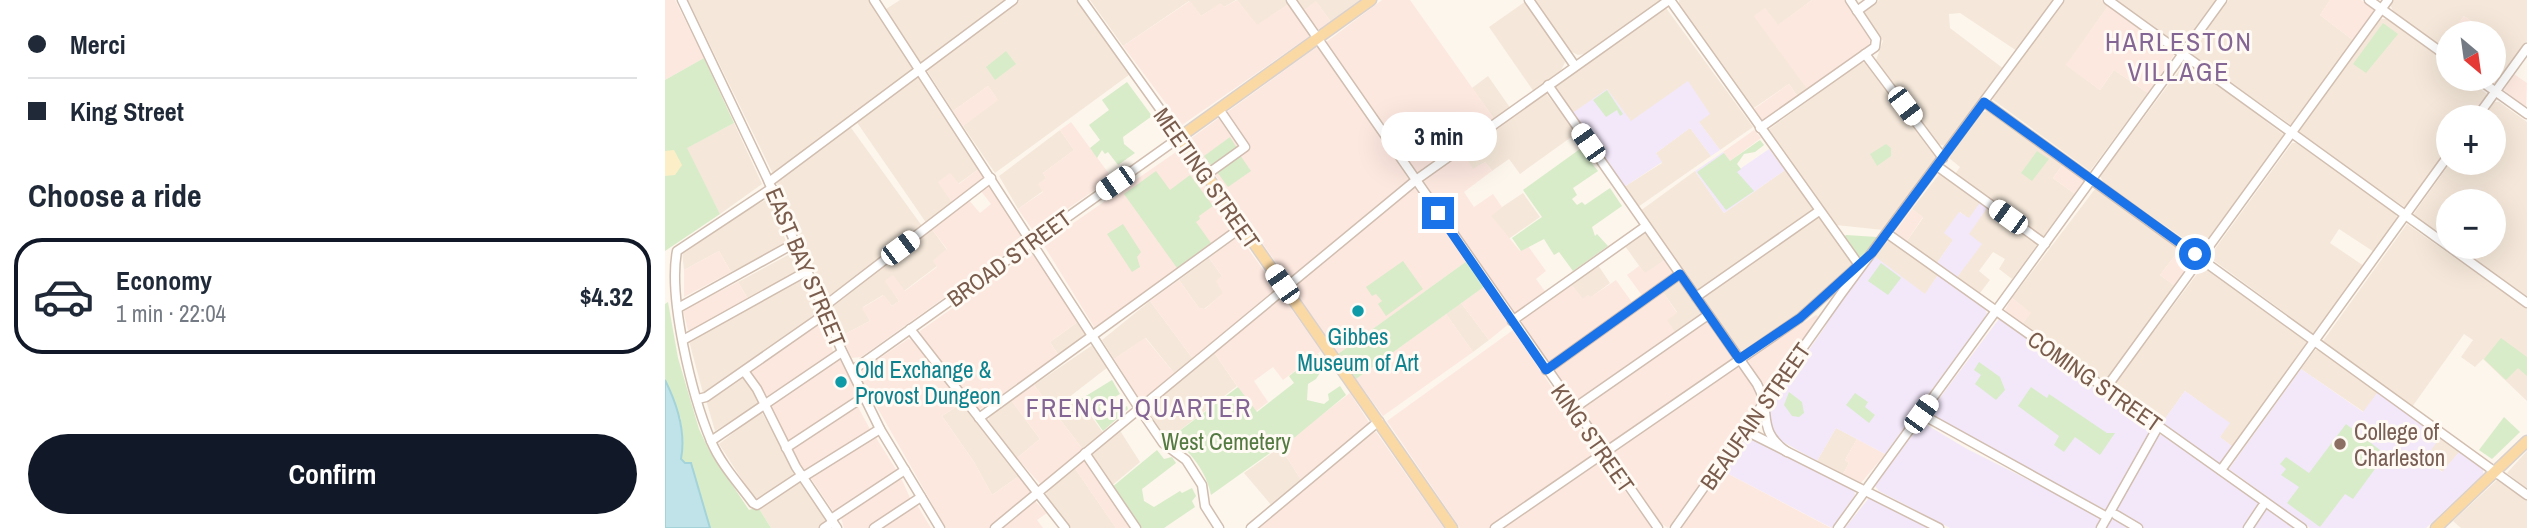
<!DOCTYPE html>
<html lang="en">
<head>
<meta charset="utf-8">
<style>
  :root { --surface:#fff; --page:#f6f6f7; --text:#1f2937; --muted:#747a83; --line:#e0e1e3; --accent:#111827 }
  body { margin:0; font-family:"Archivo Narrow",sans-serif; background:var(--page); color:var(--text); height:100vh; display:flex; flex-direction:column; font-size:26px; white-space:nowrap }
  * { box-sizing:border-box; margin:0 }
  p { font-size:23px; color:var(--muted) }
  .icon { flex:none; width:38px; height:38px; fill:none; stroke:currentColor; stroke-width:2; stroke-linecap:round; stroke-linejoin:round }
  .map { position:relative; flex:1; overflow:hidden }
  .side { display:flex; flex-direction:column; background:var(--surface); width:665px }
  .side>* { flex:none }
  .top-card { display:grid; align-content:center; height:154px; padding:0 28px; background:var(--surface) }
  .needle { width:46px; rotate:151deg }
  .buttons { position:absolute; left:1771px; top:21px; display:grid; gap:14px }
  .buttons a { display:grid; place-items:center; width:70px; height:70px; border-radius:50%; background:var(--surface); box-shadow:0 7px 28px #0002; font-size:35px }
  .end { position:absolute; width:32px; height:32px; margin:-16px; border:9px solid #1a73e8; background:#fff; box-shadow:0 0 0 4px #fff }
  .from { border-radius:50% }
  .bubble { position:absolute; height:49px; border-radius:24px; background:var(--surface); box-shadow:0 7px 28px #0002; font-size:23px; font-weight:700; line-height:49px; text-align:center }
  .car { position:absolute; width:21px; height:42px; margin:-21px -10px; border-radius:9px; box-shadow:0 0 5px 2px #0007; background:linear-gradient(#fff 24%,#345 0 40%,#fff 0 76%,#345 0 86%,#fff 0) }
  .top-card b { display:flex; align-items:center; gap:24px; height:66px; font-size:26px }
  .top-card b+b { border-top:2px solid var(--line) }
  .top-card i { width:18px; height:18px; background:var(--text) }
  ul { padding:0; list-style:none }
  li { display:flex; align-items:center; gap:21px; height:116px; margin:0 14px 10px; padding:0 14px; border:4px solid transparent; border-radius:28px }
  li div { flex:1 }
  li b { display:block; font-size:26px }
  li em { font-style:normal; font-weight:700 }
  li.current { border-color:var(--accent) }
  li>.icon { width:63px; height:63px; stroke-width:1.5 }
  h2 { padding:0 28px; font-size:32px; line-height:84px }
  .action { display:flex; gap:14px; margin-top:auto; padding:14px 28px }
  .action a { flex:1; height:80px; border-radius:42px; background:var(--accent); color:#fff; font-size:28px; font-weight:700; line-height:80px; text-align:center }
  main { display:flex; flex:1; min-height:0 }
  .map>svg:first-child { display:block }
</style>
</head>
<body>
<main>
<section class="side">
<div class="top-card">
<b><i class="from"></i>Merci</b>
<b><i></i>King Street</b>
</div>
<h2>Choose a ride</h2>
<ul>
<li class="current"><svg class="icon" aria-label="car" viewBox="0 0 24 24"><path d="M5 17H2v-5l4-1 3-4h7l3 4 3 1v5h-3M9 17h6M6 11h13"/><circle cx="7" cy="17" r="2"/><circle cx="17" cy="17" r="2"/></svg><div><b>Economy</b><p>1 min · 22:04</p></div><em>$4.32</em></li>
</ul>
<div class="action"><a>Confirm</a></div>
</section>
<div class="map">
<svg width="1862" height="528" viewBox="0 0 1862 528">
  <rect width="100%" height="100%" fill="#fdf6ec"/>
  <!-- residential -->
  <g fill="#f5e8da">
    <path d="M23 0H206L250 68 108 174Z"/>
    <path d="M235 0H343L256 63 221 9Z"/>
    <path d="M353 0H411L464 75 330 173 298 126 332 99 323 86 288 111 261 69Z"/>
    <path d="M425 0H571L559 7 556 4 536 16 524 1 458 46Z"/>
    <path d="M572 0H623L625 3 592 26Z"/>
    <path d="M630 0H697L666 22 651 2 638 11Z"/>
    <path d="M867 0H997L924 53 913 55 905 51Z"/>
    <path d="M1014 0H1147L1113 26 1143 90 1133 97 1124 84 1086 110 1014 8Z"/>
    <path d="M1214 0H1389L1352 51 1295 13 1284 14 1285 28 1339 69 1280 146 1273 144 1211 60 1218 41 1199 13Z"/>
    <path d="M1399 0H1436L1443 6 1402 65 1435 90 1449 70 1483 93 1425 171 1327 99Z"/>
    <path d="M1449 0H1551L1516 47Z"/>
    <path d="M1564 0H1665L1655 15 1689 41 1626 125 1528 56 1527 50Z"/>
    <path d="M1728 0H1862V41L1833 81 1828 83 1823 79H1829V33H1823L1799 16 1787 33H1783L1777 47 1728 11 1725 4Z"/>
    <path d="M861 1 900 62 894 75 869 92 824 27Z"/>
    <path d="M1001 8 1088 127 1055 150 1034 122H965L906 114 888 89Z"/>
    <path d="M1716 19H1722L1783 64V79H1803L1822 94 1808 117H1783V151L1741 208 1637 137 1634 131Z"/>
    <path d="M1202 62 1273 160 1218 230 1171 225 1103 130 1195 63Z"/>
    <path d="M1519 64 1527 66 1619 135 1535 250 1439 183 1435 176Z"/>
    <path d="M253 75 315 168 293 184 274 182 289 205 262 224 191 121Z"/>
    <path d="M823 76 846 109 830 120 807 88Z"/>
    <path d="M880 92 912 133 855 174 844 159 827 171 820 162 808 170 797 152Z"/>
    <path d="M1829 102H1834L1862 122V297L1791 247H1829V201H1783V241L1748 215 1785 163H1829V117H1818Z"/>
    <path d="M1324 111 1398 164 1388 178 1410 194 1378 237 1288 177 1295 167 1284 158 1318 112Z"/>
    <path d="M69 123 97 184 55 214 21 148Z"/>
    <path d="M184 125 257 226 162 300 111 181Z"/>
    <path d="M1025 128 1046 156 973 207 959 187 997 163 991 153Z"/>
    <path d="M395 130 409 150 378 173 381 178 378 191 353 209 334 176Z"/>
    <path d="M1627 143H1632L1730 213 1733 219 1709 252 1674 229 1665 243 1699 266 1649 334 1544 257Z"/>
    <path d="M1120 170 1149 211 1032 292 975 211 1030 171 1059 213Z"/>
    <path d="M1276 172 1317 200 1304 219 1295 212 1288 240 1272 263 1242 241 1258 218 1247 209Z"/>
    <path d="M1430 189 1515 249 1495 275 1510 286 1440 381 1357 324 1365 313 1347 298Z"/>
    <path d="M858 193 875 217 842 240 825 215Z"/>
    <path d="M102 199 107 203 122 244 66 272 54 251 19 270 17 252 35 238Z"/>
    <path d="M1324 205 1374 242 1347 279 1334 269 1340 259 1328 252 1314 271 1325 280 1315 293 1292 277 1316 244 1303 234Z"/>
    <path d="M1152 215 1186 260 1187 267 1122 323 1084 349 1073 351 1037 295Z"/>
    <path d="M1742 224 1862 309V401L1818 359 1810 367 1796 357 1808 340 1799 334 1747 407 1658 341Z"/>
    <path d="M266 228 282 250 272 266 239 291 221 281 234 301 227 306 218 295 198 307 205 321 176 336 165 306Z"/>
    <path d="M980 233 1000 260 980 274 960 246Z"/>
    <path d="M1224 240 1273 275 1260 295 1209 256Z"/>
    <path d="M125 254 134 271 83 299 73 282Z"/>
    <path d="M544 258 557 276 559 293 539 309 534 308 514 280Z"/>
    <path d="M933 265 945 283 925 298 917 299 906 284Z"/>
    <path d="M1538 266 1642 342 1568 447 1555 437 1564 423 1520 391 1497 423 1448 386Z"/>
    <path d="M134 278 138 280 152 316 38 393 24 341Z"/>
    <path d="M1011 282H1017L1039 315 1012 335 1001 320 1012 312 998 292Z"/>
    <path d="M485 301 528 359 510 374 481 338 449 359 437 340Z"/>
    <path d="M796 303 824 340 808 352 781 314Z"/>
    <path d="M414 321 422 335 394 356 385 342Z"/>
    <path d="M429 344 443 367 403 398 413 410 419 406 439 434 419 451 369 385Z"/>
    <path d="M1650 350H1655L1713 392 1699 412 1636 369Z"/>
    <path d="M548 351 572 386 501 441 481 407Z"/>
    <path d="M78 374 95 403 50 431 41 400Z"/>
    <path d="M346 400 375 439 352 458 323 420 325 415Z"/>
    <path d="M297 403 354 476 327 495 309 462 277 416Z"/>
    <path d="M96 411 132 475 94 501 90 500 54 444Z"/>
    <path d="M1171 428 1192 439 1180 460 1184 463 1178 474 1152 461Z"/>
    <path d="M454 429 475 462 444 488 423 456Z"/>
    <path d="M1775 437 1795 451 1778 472 1759 459Z"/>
    <path d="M615 447 637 481 607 506 579 473Z"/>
    <path d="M1862 451V489L1842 473Z"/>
    <path d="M409 467 451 528H406L381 496 382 490Z"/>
    <path d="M135 480 168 528H106L93 507Z"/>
    <path d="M1832 480 1862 500V528H1796L1788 521Z"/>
  </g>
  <!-- commercial -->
  <g fill="#fde8e0">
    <path d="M0 0H10L39 58 0 80Z"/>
    <path d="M572 0 592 25 625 3 645 36 517 125 458 46 525 1 536 16 556 3 559 7Z"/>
    <path d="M717 0H745L830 120 755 174 750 171 660 43Z"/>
    <path d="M1147 0H1179L1205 40 1204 47 1143 90 1089 16 1100 8 1113 25Z"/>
    <path d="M1665 0H1696L1708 9 1709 13 1689 41 1655 15Z"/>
    <path d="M651 1 666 22 654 30 638 11Z"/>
    <path d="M1443 6 1509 55 1483 93 1449 70 1435 90 1401 65Z"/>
    <path d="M1799 16 1823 33H1787Z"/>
    <path d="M653 46 745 181 623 280 525 139Z"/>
    <path d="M1849 74 1862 83 1861 108 1839 90Z"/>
    <path d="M1124 84 1133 97 1096 122 1086 111Z"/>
    <path d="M323 86 333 100 298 126 288 111Z"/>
    <path d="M406 122 447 178 369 232 353 209 378 192 373 184 381 178 378 173 409 150 395 130Z"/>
    <path d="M1089 130 1096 138 1065 161 1058 152Z"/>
    <path d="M511 152 519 154 548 195V201L566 229 431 330 378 244Z"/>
    <path d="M797 152 808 169 820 162 827 171 799 192 809 207 828 194 837 207 826 216 855 251 863 246 881 271 871 279 882 294 851 315 758 183 761 177Z"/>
    <path d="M1398 164 1419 181 1410 194 1388 178Z"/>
    <path d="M315 168 322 179 289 205 273 182 285 173 294 184Z"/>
    <path d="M323 184 360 240 196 357 187 358 176 336 205 321 197 308 219 295 227 306 234 301 220 281 228 275 240 291 272 267 268 261 282 249 266 228 303 199 315 213 326 204 315 190Z"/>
    <path d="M749 187 802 261 673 354 629 290V285Z"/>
    <path d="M1247 209 1258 217 1242 241 1230 232Z"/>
    <path d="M574 236 612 289 528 359 485 301 514 280 534 308 540 309 558 293 551 281 557 276 544 258Z"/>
    <path d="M1515 249 1528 260 1510 286 1495 275Z"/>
    <path d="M54 251 66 272 19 297V270Z"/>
    <path d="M367 252 414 321 385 342 394 356 314 410 256 336 255 331Z"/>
    <path d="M1000 260 1009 276 979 298 962 275 974 266 980 273Z"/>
    <path d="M951 280 969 305 882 363 857 326V320L906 284 918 299 923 295 926 297Z"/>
    <path d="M73 282 83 299 26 331 23 330 18 310Z"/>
    <path d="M820 286 845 323 824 340 796 303Z"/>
    <path d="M998 292 1012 313 1002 320 1012 335 913 403 911 402 889 368Z"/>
    <path d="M618 297 656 351 618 380 608 367 589 381 603 402 590 412 548 351Z"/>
    <path d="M1347 298 1366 313 1357 324 1340 310Z"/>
    <path d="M781 314 808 352 718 416 691 379Z"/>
    <path d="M1151 315 1155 317 1104 392 1099 391 1082 358Z"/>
    <path d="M1041 320 1068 358 949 444H939L916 408Z"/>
    <path d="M154 322 158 323 169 354 99 398 83 371Z"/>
    <path d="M848 330 932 454 825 528H795L722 421Z"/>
    <path d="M480 338 510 374 476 401 449 359Z"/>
    <path d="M243 339 248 340 297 403 277 416 309 462 327 495 354 476 367 492 328 528H281L197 381V370Z"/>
    <path d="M176 358 194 396 123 444 104 406 160 365Z"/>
    <path d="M1070 365 1084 378 1093 393 1094 403 1003 528 993 521 948 455V450Z"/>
    <path d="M369 385 419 451 377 486 352 458 375 439 346 400Z"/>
    <path d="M685 393 705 424 637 481 615 447 619 449 626 443 632 434Z"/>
    <path d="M192 405 206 431 138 471 127 447Z"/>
    <path d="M711 432 779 528H591L708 433Z"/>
    <path d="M210 436 232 471 170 514 145 477Z"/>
    <path d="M1192 439 1220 454 1196 483 1178 474 1184 463 1180 460Z"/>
    <path d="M423 456 471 528H451L409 467Z"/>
    <path d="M938 461 987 528H839L935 462Z"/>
    <path d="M1056 470 1166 528H1013Z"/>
    <path d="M233 479 237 480 246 500 205 528H179L176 518Z"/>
    <path d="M370 501 382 513 372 520 378 528H337Z"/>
    <path d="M252 505 266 528H217L249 506Z"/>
  </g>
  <!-- education -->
  <g fill="#f3e8fa">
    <path d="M1023 81 1045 114 1034 122 1055 150 1046 156 1025 128 991 153 997 162 959 187 906 114 942 89 966 121Z"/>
    <path d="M1104 149 1120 170 1059 213 1030 171 1058 152 1072 171Z"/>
    <path d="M1317 200 1324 205 1304 234 1317 244 1292 277 1272 263 1288 240 1279 233 1294 212 1304 218Z"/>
    <path d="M1209 256 1260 294 1273 275 1320 309 1322 314 1220 454 1171 428 1152 461 1111 438 1105 428V405L1160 327 1174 301Z"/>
    <path d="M1334 319 1487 429 1441 510 1299 436 1265 415V411Z"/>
    <path d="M1636 369 1698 412 1713 392 1775 437 1760 459 1777 472 1795 451 1818 468V474L1761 528H1645L1564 469Z"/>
    <path d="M1520 391 1565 423 1555 437 1568 447 1555 464 1497 423Z"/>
    <path d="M1257 422 1302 449 1432 514 1435 519 1431 528H1285L1214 491 1210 486Z"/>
    <path d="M1497 434 1628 528H1441L1492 437Z"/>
    <path d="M1083 436 1189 489 1190 495 1167 528 1056 470Z"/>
    <path d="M1204 498H1207L1266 528H1180Z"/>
  </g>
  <!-- green -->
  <g fill="#d8ecc9">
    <path d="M1718 23 1733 34 1701 73 1688 64Z"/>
    <path d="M341 51 351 64 330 80 321 67Z"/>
    <path d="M39 58 69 123 22 148 55 214 0 251V80Z"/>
    <path d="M462 82 487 116 458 137 459 144 470 153 453 165 443 152 440 154 437 150 432 158 425 148 435 140 424 125 444 110 437 100Z"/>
    <path d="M942 90 958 114 955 116 952 110 941 117 928 100Z"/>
    <path d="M565 137 572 148 546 166 539 156Z"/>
    <path d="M1095 140 1099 145 1090 152 1079 154 1072 164 1076 169 1072 172 1089 191 1061 210 1032 172 1059 153 1065 161Z"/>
    <path d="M1221 144 1226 148V156L1212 166 1205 154Z"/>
    <path d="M915 149 933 171 908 188 912 195 907 199 912 205 917 202 920 205 945 188 957 206 927 227 930 236 932 234 943 246 908 271 894 252 889 255 879 239 856 251 847 238 877 217 858 190Z"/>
    <path d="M1372 151 1384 159 1367 181 1356 173Z"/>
    <path d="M575 155 586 171 563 187 552 172Z"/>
    <path d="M491 171 505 190 525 175 548 206 534 216 535 219 531 222 546 243 512 268 459 194Z"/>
    <path d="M458 224 476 252 472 257 475 267 467 272 442 234Z"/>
    <path d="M1181 235 1212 237 1213 239 1195 259 1179 237Z"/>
    <path d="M738 261 758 289 721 316 713 304 717 301 711 294 707 296 701 287Z"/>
    <path d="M802 261 820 286 691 379 673 354Z"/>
    <path d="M1216 263 1236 278 1223 295 1203 281Z"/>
    <path d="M3 302 13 358 34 429 44 450 84 510 93 507 106 528H22L11 424 16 418 0 411V304Z"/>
    <path d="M1836 338 1862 357V376L1853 368 1841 380 1819 359Z"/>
    <path d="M653 354 660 365 651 379 643 384 642 400 659 404 664 400 663 394 675 386 681 395 618 447 616 445 546 495C542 473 525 449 505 438L573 387 592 412 629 383 624 376Z"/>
    <path d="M1314 362 1335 377 1340 390 1331 400 1310 384 1316 375 1309 370Z"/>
    <path d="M447 380 455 394 434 406 436 410 433 413 436 418H442L462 406 463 409 438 431 416 399Z"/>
    <path d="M1366 387 1382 398 1384 394 1442 433H1450L1435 455 1410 437 1399 452 1389 445 1394 436 1353 406Z"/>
    <path d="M1124 392 1137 402 1139 413 1134 417 1127 416 1119 405Z"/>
    <path d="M1190 393 1203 402 1200 407 1210 415 1204 423 1181 405Z"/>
    <path d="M1839 417 1855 432 1827 459 1814 450Z"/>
    <path d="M1681 424 1715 450 1712 453 1718 458 1688 499 1680 494 1655 527 1622 503 1634 487 1616 475 1621 469 1615 464 1621 457 1644 473Z"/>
    <path d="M492 450 499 459 507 457 511 463 477 489 479 501 489 507 515 491 517 493 527 488 531 496 527 501 530 507 499 528H473L446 488Z"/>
  </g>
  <!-- sand -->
  <path fill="#fcefc7" d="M9 150 17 165 10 175 0 176V151Z"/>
  <!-- water -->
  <path fill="#bfe3e8" stroke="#a5d3da" stroke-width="2" d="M0 380C12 404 21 433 16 459L20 463H26L45 528H0Z"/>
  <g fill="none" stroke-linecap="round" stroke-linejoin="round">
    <!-- minor casing -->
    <g stroke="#d1beb0" stroke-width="11">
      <g id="minor">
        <path d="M17 0 102 178 176 349 215 429 275 528"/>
        <path d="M209 0 474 408 498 443 521 460 537 485 540 506 554 528"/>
        <path d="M626 0 993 528"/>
        <path d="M864 0 910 66"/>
        <path d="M1005 0 1194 265"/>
        <path d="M1443 0 1862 303"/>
        <path d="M1704 0 1783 57"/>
        <path d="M1192 11 1207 0"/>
        <path d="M1200 54 1278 158"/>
        <path d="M1813 79 1862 114"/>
        <path d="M883 85 1092 384C1108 413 1090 429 1122 452"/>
        <path d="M1319 102 1862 495"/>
        <path d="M1812 117 1862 48"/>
        <path d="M1095 128 1210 47 1211 39 1185 0"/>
        <path d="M1272 166 1380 244"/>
        <path d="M541 175 580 147 554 109"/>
        <path d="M104 182 348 0"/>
        <path d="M107 188 12 251C3 298 27 396 46 441 55 463 74 484 88 503L92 505 137 475"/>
        <path d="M1223 234 1637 528"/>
        <path d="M1031 297 1154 211"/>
        <path d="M13 308 130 243"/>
        <path d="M157 308 326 178"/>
        <path d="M847 321 981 226"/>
        <path d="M245 329 400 528"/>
        <path d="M18 340 142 271"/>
        <path d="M188 370 515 137 417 0"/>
        <path d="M881 370 1015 274"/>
        <path d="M79 371 92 389 131 467 172 528"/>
        <path d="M1441 388 1723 0"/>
        <path d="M33 399 41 397 160 314"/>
        <path d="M908 409 1043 315"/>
        <path d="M1256 414 1442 517"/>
        <path d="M314 418 577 227"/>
        <path d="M1081 431 1274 528"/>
        <path d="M46 441 177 352"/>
        <path d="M121 448 200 396"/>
        <path d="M420 453 471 528"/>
        <path d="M1556 470 1783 156"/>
        <path d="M138 477 215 429"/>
        <path d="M1451 515 1473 528"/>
        <path d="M166 519 240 470"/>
        <path d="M159 528 168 522"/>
        <path d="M209 528 256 497"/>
        <path d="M330 528 751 180 1004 0"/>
        <path d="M586 528 714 421"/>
        <path d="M830 528 1135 318 1195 264"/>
        <path d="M1010 528 1176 294 1394 0"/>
        <path d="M1173 528 1557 0"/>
        <path d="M1436 528 1494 425"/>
        <path d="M1583 528 1597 507"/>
      </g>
    </g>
    <!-- major casing -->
    <g stroke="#dad1cd" stroke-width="13">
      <g id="major">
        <path d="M706 0 515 137 787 528"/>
        <path d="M1771 528 1862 441"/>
      </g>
    </g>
    <!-- minor -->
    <use href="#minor" stroke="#fff" stroke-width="8"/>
    <!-- major -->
    <use href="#major" stroke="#fbd9a5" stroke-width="10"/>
  </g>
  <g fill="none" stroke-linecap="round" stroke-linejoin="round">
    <!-- route -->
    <path stroke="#1a73e8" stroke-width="9" d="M773 213 881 370 1015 274 1074 359 1135 318 1207 253 1319 102 1530 254"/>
  </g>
  <!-- markers -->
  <g fill="#0f9aa8" stroke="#fffaf3" stroke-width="2.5">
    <circle cx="693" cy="311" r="7"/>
    <circle cx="176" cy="382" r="7"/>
  </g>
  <circle fill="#8d6e63" stroke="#fffaf3" stroke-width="2.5" cx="1675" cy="444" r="7"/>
  <g text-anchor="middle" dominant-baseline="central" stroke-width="6" stroke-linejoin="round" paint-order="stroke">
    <!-- street labels -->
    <g font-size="23" fill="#7a5c4d" stroke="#fffaf3">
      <text transform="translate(542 178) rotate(55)">MEETING STREET</text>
      <text transform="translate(344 258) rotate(-36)">BROAD STREET</text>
      <text transform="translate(141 267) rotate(67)">EAST BAY STREET</text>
      <text transform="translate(1430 381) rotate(35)">COMING STREET</text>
      <text transform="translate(1090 416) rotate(-55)">BEAUFAIN STREET</text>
      <text transform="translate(928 438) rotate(55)">KING STREET</text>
    </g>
    <!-- culture labels -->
    <g font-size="23" fill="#0d838f" stroke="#fffaf3">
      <text x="693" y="336">Gibbes<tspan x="693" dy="26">Museum of Art</tspan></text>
      <text x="190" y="369" text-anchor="start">Old Exchange &amp;<tspan x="190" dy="26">Provost Dungeon</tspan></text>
    </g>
    <!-- education labels -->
    <g font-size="23" fill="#785e54" stroke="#fffaf3" text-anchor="start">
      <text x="1689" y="431">College of<tspan x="1689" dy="26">Charleston</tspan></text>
    </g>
    <!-- park labels -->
    <g font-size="23" fill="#537a41" stroke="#fffaf3">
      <text x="561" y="441">West Cemetery</text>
    </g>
    <!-- quarter labels -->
    <g font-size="26" letter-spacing="2" fill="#846695" stroke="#fffaf3">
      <text x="1514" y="41">HARLESTON<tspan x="1514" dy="30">VILLAGE</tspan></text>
      <text x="474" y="407">FRENCH QUARTER</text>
    </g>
  </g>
</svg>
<div class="buttons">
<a><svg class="needle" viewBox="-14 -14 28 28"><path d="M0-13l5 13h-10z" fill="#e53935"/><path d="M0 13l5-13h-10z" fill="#747a83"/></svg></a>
<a>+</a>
<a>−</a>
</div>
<i class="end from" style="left:1530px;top:254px"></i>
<i class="end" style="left:773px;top:213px"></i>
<div class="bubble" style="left:716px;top:112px;width:116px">3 min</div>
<i class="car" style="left:1240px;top:106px;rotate:143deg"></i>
<i class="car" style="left:923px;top:143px;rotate:325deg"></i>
<i class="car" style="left:450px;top:183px;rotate:235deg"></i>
<i class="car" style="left:1343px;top:217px;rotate:306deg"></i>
<i class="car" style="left:235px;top:248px;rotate:53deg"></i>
<i class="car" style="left:617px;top:284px;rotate:325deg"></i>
<i class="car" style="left:1256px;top:414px;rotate:36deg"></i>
</div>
</main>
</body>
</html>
